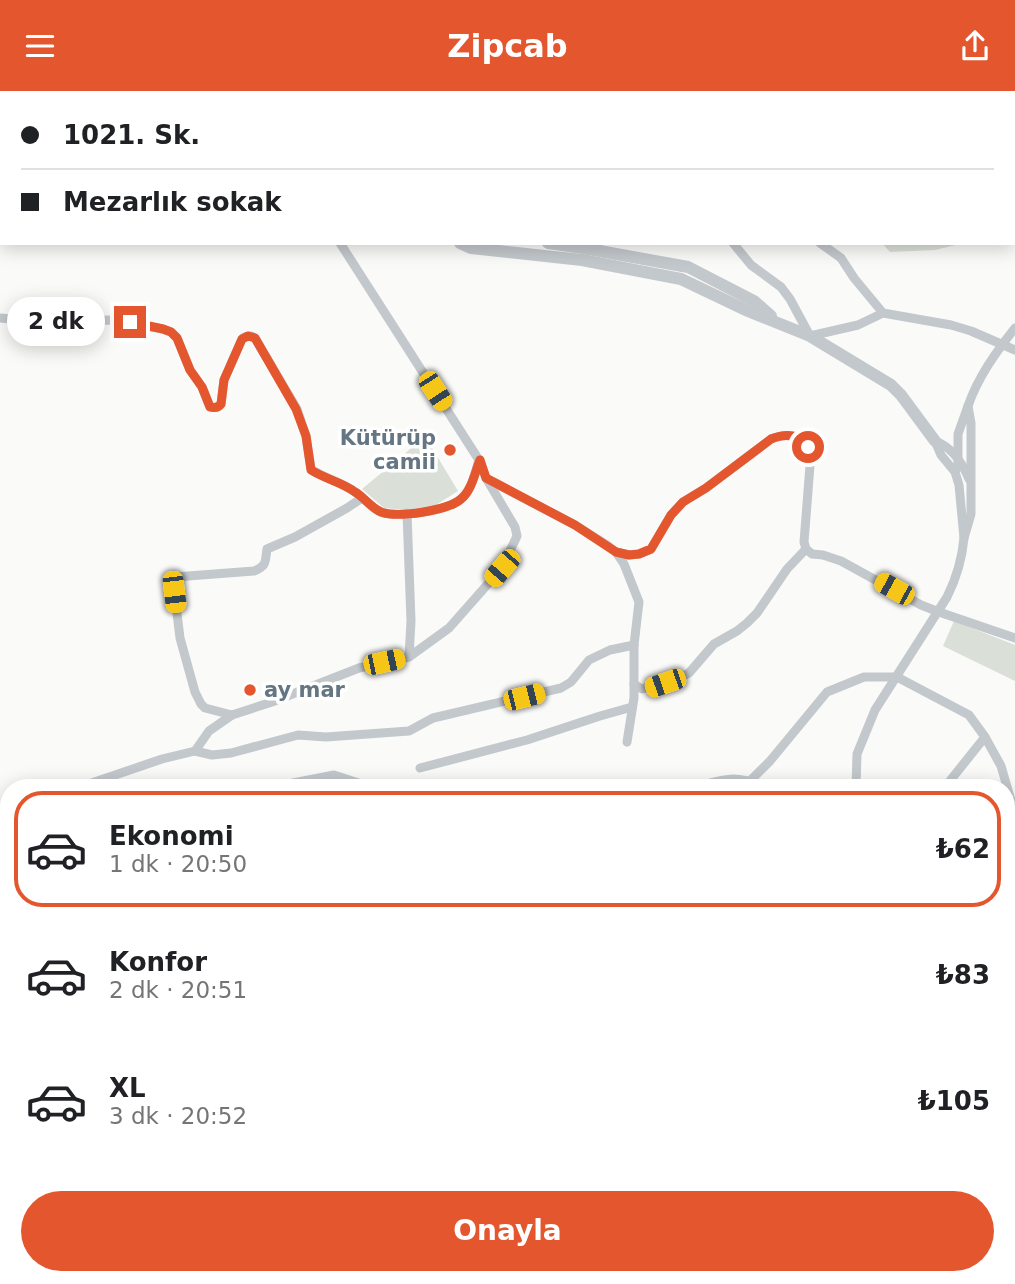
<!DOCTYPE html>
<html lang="tr">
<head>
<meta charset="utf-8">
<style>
  :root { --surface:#fff; --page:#f2f2f2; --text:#202124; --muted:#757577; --line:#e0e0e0; --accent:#e4572e }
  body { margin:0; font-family:"DejaVu Sans",sans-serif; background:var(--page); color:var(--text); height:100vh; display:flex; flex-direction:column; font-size:26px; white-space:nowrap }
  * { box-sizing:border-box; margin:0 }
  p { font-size:23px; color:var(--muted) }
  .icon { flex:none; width:38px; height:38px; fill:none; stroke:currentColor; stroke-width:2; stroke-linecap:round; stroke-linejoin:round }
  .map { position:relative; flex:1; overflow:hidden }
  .details { position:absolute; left:0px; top:688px; width:1015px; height:506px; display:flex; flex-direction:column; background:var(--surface); border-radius:28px 28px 0 0; box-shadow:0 4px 18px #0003 }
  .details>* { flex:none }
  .guide { position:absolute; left:0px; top:0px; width:1015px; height:154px; box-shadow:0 4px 18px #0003; display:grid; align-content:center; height:154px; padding:0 21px; background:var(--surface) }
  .end { position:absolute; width:32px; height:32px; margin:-16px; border:9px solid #e4572e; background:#fff; box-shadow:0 0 0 4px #fff }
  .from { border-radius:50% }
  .bubble { position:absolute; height:49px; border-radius:24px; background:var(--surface); box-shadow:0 4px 18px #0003; font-size:23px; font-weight:800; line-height:49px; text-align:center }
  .car { position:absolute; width:21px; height:42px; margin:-21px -10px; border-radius:9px; box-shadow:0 0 5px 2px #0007; background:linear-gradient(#f5c518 24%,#345 0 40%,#f5c518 0 76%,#345 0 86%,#f5c518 0) }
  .guide b { display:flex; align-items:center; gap:24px; height:66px; font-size:26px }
  .guide b+b { border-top:2px solid var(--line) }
  .guide i { width:18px; height:18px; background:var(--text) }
  ul { padding:12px 0 0; list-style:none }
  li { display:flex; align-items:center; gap:21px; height:116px; margin:0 14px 10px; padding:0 7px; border:4px solid transparent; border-radius:28px }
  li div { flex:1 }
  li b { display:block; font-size:26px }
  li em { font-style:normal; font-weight:800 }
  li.current { border-color:var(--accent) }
  li>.icon { width:63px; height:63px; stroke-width:1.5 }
  .primary-button { display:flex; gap:14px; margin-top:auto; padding:14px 21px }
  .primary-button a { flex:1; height:80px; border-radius:42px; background:var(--accent); color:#fff; font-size:28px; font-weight:800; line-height:80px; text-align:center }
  header { display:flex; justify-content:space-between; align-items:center; height:91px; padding:0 21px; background:var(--accent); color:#fff; font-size:32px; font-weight:800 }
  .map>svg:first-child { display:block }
</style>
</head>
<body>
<header><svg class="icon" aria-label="menu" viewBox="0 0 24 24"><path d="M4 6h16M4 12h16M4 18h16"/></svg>Zipcab<svg class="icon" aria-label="share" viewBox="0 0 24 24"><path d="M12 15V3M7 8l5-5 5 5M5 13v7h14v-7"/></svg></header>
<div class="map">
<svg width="1015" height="1193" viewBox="0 0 1015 1193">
  <rect width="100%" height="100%" fill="#fafaf8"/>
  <!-- green -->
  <g fill="#dadfd7">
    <path d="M882 152H964L935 159 890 161Z"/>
    <path d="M421 349 423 352 428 350 458 400 436 414 407 419 384 417 362 398Z"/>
    <path d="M954 530 1015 554V590L943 555Z"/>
    <path d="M20 1185H67L75 1189 106 1188 116 1185H235L232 1193H17Z"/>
    <path d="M512 1185H575L570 1193H522Z"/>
  </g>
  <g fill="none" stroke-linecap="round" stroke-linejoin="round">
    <!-- minor -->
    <g stroke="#c3c8cc" stroke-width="9">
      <path d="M411 0 413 2"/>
      <path d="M275 2V0"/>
      <path d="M480 2 483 0"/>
      <path d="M867 2 868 0"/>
      <path d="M733 152 751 174 781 196 790 208 810 245 858 234 883 222"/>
      <path d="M820 152 841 167 854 187 883 222 951 234 971 240 1015 259"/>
      <path d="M0 227 32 230 114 229 163 238 171 241 177 247 190 279 202 296 210 316C215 317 218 317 221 313L224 289 242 248C246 244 251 244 255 247L297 318 306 345 311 378C325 388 342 391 355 401 364 407 371 417 381 421 398 427 447 420 461 408 472 399 475 381 479 369"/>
      <path d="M968 315C978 286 996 261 1015 237"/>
      <path d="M935 350 941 364 955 381 959 394 964 447 971 423V332L968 315 958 343V375L955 381"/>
      <path d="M935 350C952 356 962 371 969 388"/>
      <path d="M487 388 575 434 607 454 616 461 624 473 639 511 634 554V607L627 651"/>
      <path d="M407 422 411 530 409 566"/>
      <path d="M616 461 629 464 639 463 651 458 671 424 683 411 706 397 771 348C788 341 804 344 811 362L804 451 806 458 812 463 823 464 841 470 921 514 939 521 1015 547"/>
      <path d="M634 593 642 598 679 587 689 582 714 553 737 540 747 532 757 522 787 478 806 458"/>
      <path d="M232 624 205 617 201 613 195 601 180 547 173 490 175 486 254 480C267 475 265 471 267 458L295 446 347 417 362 407"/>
      <path d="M195 660 212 664 231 662 298 644 326 646 409 640 433 627 561 597 571 591 589 569 610 559 634 554"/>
      <path d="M420 677 527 649 600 625 632 616"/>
      <path d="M750 690 770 670 827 601 864 586H897L969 624 985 646 1001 675 1015 723"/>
      <path d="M80 696 162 668 195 660 209 640 232 624 272 611 359 577 409 566 449 537 502 477 517 445 515 436 486 387 479 369 340 152"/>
      <path d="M209 696 230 695 263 696 283 694 334 684 371 696"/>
      <path d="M696 696C725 687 737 684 766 696"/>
      <path d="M856 696 857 663 875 619 947 506C957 486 962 469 964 447"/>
      <path d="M945 696 985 646"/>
      <path d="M0 723 9 724"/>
      <path d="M1006 762 1015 761"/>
      <path d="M1006 837H1015"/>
      <path d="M1006 851 1015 852"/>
      <path d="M0 890 9 893"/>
      <path d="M0 901 9 902"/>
      <path d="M1006 954H1015"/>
      <path d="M0 1053H9"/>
      <path d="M1006 1179 1015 1180"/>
      <path d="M748 1185 750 1193"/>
      <path d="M805 1193 806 1185"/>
      <path d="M897 1193 898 1185"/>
    </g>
    <!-- tertiary -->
    <g stroke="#c3c8cc" stroke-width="12">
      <path d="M331 0 333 2"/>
      <path d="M347 0 348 2"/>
      <path d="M460 152 471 157 582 169 681 188 748 220 810 245 891 294 901 304 935 350"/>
      <path d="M548 152 583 157 688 176 754 210 771 225"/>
      <path d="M7 1193 10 1185"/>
    </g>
    <!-- trunk -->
    <g stroke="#d6dbdf" stroke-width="16">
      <path d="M1006 1041 1015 1040"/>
      <path d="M1006 1062H1015"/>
      <path d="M0 1101 9 1100"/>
      <path d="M0 1124H9"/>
      <path d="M376 1185 390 1193"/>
      <path d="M413 1185 416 1188"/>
    </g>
  </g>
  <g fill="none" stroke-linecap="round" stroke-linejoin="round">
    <!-- route -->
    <path stroke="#e4572e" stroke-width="9" d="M130 231 163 238 171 241 177 247 190 279 202 296 210 316C214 317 218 317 221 313L224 289 242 248 248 245 255 247 296 318 306 345 311 379C325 388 342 391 355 401 364 406 371 417 381 421 398 427 447 420 461 408 472 399 475 381 480 369L486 387 575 434 616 461 629 464 639 463 651 458 671 424 683 411 706 397 771 348C786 342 799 343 808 356"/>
  </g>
  <!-- markers -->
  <g fill="#e4572e" stroke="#fff" stroke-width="2.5">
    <circle cx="450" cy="359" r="7"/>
    <circle cx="250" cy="599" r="7"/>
  </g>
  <g text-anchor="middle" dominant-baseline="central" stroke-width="7" stroke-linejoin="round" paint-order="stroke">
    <!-- poi labels -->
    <g font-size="21" font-weight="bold" fill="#657683" stroke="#fff" text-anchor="end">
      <text x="436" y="347">Kütürüp<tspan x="436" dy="24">camii</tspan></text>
      <text x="264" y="599" text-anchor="start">ay mar</text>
    </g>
  </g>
</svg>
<i class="end from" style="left:808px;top:356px"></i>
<i class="end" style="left:130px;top:231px"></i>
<div class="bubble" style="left:7px;top:206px;width:98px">2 dk</div>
<i class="car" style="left:435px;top:300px;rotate:147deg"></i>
<i class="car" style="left:502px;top:477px;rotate:221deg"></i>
<i class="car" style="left:894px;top:498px;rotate:299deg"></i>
<i class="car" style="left:174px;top:501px;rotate:173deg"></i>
<i class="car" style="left:384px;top:571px;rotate:78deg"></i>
<i class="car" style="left:665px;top:592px;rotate:251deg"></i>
<i class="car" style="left:524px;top:606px;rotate:76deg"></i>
<div class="guide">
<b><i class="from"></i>1021. Sk.</b>
<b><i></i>Mezarlık sokak</b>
</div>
<section class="details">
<ul>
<li class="current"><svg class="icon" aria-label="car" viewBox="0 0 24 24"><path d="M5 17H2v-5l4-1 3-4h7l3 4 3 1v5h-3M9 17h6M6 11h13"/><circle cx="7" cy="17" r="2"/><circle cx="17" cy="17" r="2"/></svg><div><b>Ekonomi</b><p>1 dk · 20:50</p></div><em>₺62</em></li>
<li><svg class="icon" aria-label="car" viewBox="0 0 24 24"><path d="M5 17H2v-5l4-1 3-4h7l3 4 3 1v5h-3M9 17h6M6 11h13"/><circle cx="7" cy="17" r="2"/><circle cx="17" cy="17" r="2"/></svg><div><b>Konfor</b><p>2 dk · 20:51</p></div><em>₺83</em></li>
<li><svg class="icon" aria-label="car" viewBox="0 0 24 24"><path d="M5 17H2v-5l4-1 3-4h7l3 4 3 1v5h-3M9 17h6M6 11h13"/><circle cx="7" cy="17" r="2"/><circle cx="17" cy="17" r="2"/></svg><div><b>XL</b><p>3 dk · 20:52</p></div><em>₺105</em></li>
</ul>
<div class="primary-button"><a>Onayla</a></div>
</section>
</div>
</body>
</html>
